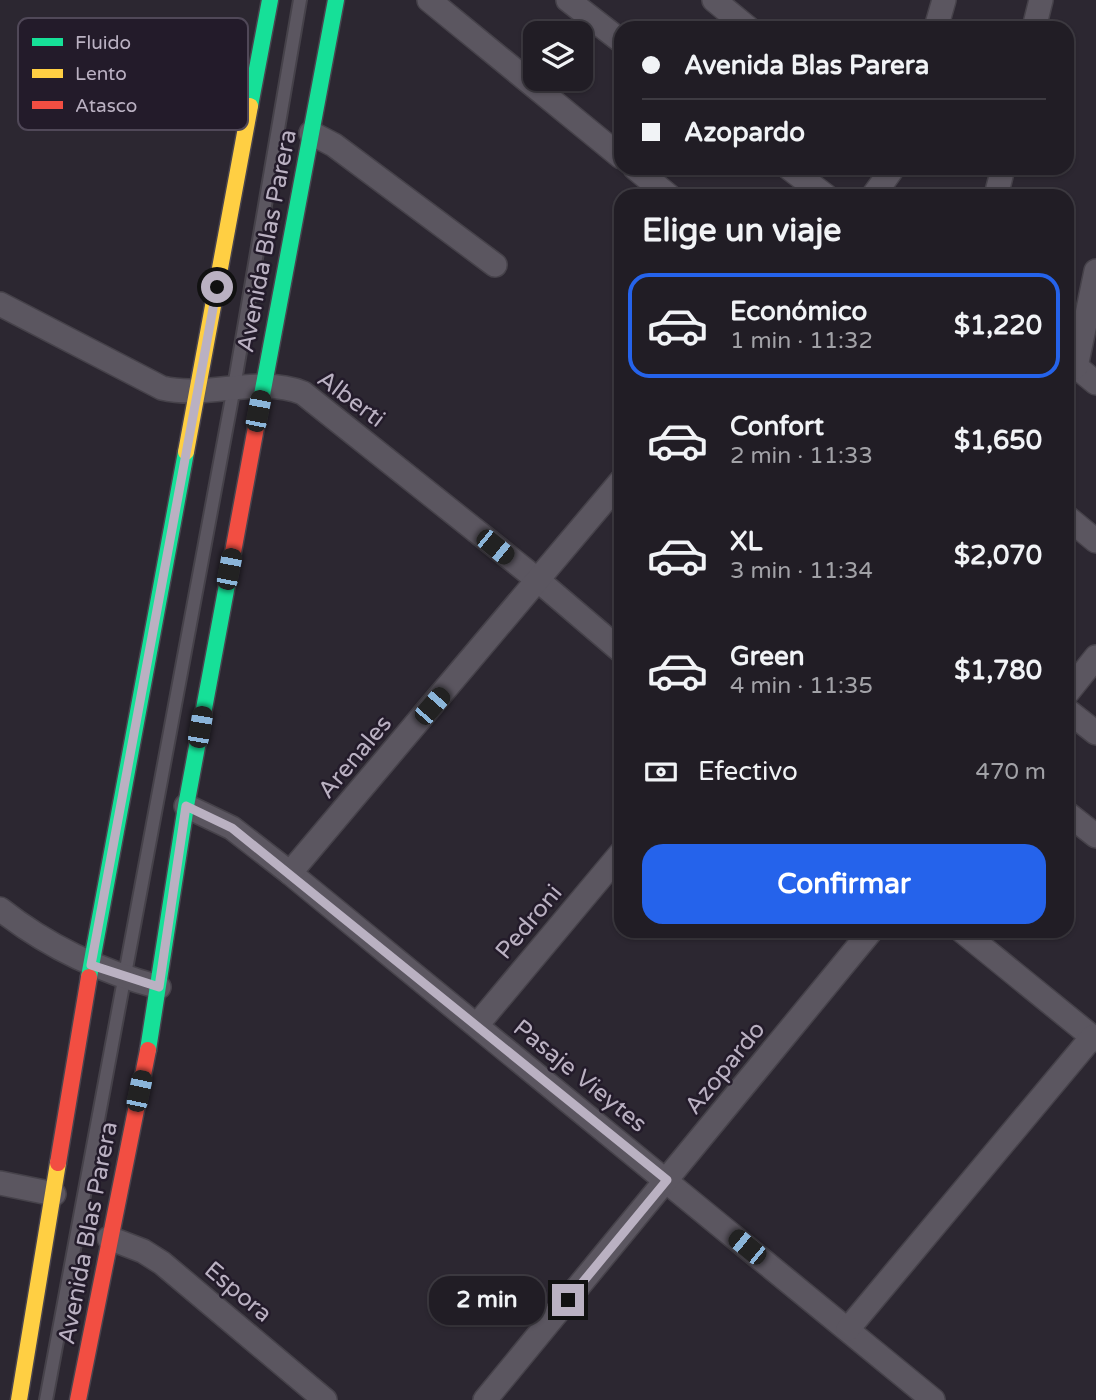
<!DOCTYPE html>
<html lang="es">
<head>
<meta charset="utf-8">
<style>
  :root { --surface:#211d25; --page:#29262d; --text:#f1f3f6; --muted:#a2a2a7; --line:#3e3b42; --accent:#2563eb }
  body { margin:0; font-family:"Varela Round",sans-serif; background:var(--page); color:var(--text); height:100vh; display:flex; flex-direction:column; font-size:26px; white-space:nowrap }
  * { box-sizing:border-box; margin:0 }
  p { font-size:23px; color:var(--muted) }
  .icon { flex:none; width:38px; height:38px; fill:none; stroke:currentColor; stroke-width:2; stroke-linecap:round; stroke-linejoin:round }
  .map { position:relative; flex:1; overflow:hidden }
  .drawer { position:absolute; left:614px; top:189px; width:460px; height:749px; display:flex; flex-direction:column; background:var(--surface); border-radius:21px; box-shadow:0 2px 5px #0004,0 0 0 2px var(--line) }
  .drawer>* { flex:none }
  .banner { position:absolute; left:614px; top:21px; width:460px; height:154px; border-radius:21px; box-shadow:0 2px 5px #0004,0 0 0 2px var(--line); display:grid; align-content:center; height:154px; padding:0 28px; background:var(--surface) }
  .controls { position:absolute; left:523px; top:21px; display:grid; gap:14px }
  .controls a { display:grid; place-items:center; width:70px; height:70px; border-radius:14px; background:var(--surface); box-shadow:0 2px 5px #0004,0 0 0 2px var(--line); font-size:35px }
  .end { position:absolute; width:32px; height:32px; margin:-16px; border:9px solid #bab1c2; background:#111; box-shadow:0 0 0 4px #111 }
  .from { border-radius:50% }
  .bubble { position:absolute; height:49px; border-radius:21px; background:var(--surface); box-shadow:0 2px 5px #0004,0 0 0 2px var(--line); font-size:23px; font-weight:800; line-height:49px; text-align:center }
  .car { position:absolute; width:21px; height:42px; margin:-21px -10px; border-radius:9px; box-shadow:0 0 5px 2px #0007; background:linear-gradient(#222 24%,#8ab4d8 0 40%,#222 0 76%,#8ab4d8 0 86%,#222 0) }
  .banner b { display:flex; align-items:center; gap:24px; height:66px; font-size:26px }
  .banner b+b { border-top:2px solid var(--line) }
  .banner i { width:18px; height:18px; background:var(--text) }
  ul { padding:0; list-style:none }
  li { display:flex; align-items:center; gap:21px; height:105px; margin:0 14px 10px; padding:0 14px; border:4px solid transparent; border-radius:21px }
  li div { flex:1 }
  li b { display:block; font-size:26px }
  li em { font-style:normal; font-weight:800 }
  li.active { border-color:var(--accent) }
  li>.icon { width:63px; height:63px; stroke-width:1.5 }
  h2 { padding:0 28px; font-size:32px; line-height:84px }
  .pay { display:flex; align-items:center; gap:18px; height:77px; padding:0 28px; font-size:26px }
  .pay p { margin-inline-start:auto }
  .primary-button { display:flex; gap:14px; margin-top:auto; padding:14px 28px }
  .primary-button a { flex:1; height:80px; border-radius:21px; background:var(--accent); color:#fff; font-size:28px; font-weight:800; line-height:80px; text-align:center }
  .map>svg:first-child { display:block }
</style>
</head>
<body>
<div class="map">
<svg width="1096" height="1400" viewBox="0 0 1096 1400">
  <rect width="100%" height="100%" fill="#2c2731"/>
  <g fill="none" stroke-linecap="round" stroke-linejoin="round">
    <!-- lane casing -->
    <g stroke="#46424a" stroke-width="16">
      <path id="lane" d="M46 1400 234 387 300 0"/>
    </g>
    <!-- street casing -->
    <g stroke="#46424a" stroke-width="26">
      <g id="street">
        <path d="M429 0 621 157"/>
        <path d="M568 0 621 41"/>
        <path d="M714 0 748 28"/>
        <path d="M936 28 944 0"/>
        <path d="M1034 28 1041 0"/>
        <path d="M311 133 334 145 495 265"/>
        <path d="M635 168 669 196"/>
        <path d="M789 168 826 196"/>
        <path d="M873 196 893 168"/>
        <path d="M996 196 1003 168"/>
        <path d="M0 304 162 388C209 399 257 375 303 393L539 581 621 651"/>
        <path d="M1068 360 1096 383"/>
        <path d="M1076 367 1096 271"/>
        <path d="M1068 518 1096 541"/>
        <path d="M1068 692 1096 657"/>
        <path d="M1068 711 1096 733"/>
        <path d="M186 806 232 828 290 873 933 1400"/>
        <path d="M1068 814 1096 836"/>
        <path d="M290 873 621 481"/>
        <path d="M0 909C48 947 99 971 159 987"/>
        <path d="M962 931 1096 1040"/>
        <path d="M477 1025 621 853"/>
        <path d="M0 1183 54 1194"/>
        <path d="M109 1238 143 1251 162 1263 325 1400"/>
        <path d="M848 1329 1092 1037"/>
        <path d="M485 1400 871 931"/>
      </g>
    </g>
    <!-- fast casing -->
    <g stroke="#49444e" stroke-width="19">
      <g id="fast">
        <path d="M250 106 270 0"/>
        <path d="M259 411 336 0"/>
        <path d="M89 977 186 452"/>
        <path d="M148 1050 186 806 229 574"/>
      </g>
    </g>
    <!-- slow casing -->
    <g stroke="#49444e" stroke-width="19">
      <g id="slow">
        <path d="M186 452 250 106"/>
        <path d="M19 1400 58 1163"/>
      </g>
    </g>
    <!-- jam casing -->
    <g stroke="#49444e" stroke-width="19">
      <g id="jam">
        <path d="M229 574 259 411"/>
        <path d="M58 1163 89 977"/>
        <path d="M78 1400 148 1050"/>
      </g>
    </g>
    <!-- lane -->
    <use href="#lane" stroke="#5b5660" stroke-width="12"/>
    <!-- street -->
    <use href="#street" stroke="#5b5660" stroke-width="23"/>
    <!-- fast -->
    <use href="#fast" stroke="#16e098" stroke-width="16"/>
    <!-- slow -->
    <use href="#slow" stroke="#ffcf43" stroke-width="16"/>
    <!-- jam -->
    <use href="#jam" stroke="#f24e42" stroke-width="16"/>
  </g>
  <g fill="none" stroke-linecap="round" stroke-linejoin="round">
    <!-- route -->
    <path stroke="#bab1c2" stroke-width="9" d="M217 287 91 965 159 987 186 806 232 828 667 1180 568 1300"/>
  </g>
  <g text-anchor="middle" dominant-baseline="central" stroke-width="5" stroke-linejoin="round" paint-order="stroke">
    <!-- street labels -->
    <g font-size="24" fill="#bab1c2" stroke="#231b2a">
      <text transform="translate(267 241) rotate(-79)">Avenida Blas Parera</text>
      <text transform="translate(351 399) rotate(37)">Alberti</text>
      <text transform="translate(355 757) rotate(-50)">Arenales</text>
      <text transform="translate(529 922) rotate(-50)">Pedroni</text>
      <text transform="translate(725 1068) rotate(-51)">Azopardo</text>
      <text transform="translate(580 1076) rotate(39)">Pasaje Vieytes</text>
      <text transform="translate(88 1233) rotate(-79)">Avenida Blas Parera</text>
      <text transform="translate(238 1292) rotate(40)">Espora</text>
    </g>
  </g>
  <!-- legend -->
  <rect x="18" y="18" width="230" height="112" rx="10" fill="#231b2a" stroke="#504858" stroke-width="2"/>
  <rect x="32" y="38" width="31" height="8" fill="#16e098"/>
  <rect x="32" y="69" width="31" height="9" fill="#ffcf43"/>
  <rect x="32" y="101" width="31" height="8" fill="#f24e42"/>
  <g font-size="19" fill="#bab1c2">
    <text x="75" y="49">Fluido</text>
    <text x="75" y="80">Lento</text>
    <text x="75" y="112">Atasco</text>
  </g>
</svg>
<div class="controls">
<a><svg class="icon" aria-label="layers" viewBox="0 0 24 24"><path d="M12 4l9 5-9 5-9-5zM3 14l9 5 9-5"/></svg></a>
</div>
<i class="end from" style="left:217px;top:287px"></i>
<i class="end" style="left:568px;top:1300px"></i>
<div class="bubble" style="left:429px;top:1276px;width:116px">2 min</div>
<i class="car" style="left:258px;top:411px;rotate:11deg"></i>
<i class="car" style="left:495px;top:547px;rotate:129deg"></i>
<i class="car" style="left:229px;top:569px;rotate:11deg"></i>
<i class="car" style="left:432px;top:706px;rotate:41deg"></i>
<i class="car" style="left:200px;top:727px;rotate:10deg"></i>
<i class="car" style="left:139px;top:1091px;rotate:12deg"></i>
<i class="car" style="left:747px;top:1247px;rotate:309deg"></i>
<div class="banner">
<b><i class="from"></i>Avenida Blas Parera</b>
<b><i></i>Azopardo</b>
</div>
<section class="drawer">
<h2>Elige un viaje</h2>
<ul>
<li class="active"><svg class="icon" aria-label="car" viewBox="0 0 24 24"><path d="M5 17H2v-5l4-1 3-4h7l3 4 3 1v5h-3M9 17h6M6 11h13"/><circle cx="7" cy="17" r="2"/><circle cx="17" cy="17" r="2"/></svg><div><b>Económico</b><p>1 min · 11:32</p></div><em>$1,220</em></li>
<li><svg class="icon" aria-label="car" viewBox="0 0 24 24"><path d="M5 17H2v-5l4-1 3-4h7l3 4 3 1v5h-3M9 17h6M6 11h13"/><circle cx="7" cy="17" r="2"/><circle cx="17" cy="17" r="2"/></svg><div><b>Confort</b><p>2 min · 11:33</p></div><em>$1,650</em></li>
<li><svg class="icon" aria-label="car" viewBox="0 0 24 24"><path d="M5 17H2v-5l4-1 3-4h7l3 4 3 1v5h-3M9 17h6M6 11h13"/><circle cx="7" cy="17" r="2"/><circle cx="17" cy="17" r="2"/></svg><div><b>XL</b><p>3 min · 11:34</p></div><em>$2,070</em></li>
<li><svg class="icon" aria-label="car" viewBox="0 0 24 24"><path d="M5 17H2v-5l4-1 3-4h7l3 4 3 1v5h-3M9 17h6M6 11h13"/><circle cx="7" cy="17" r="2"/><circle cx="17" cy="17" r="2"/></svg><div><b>Green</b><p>4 min · 11:35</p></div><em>$1,780</em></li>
</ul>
<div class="pay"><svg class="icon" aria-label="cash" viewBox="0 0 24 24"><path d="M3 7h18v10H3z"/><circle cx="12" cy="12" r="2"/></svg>Efectivo<p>470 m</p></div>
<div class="primary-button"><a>Confirmar</a></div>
</section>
</div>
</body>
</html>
